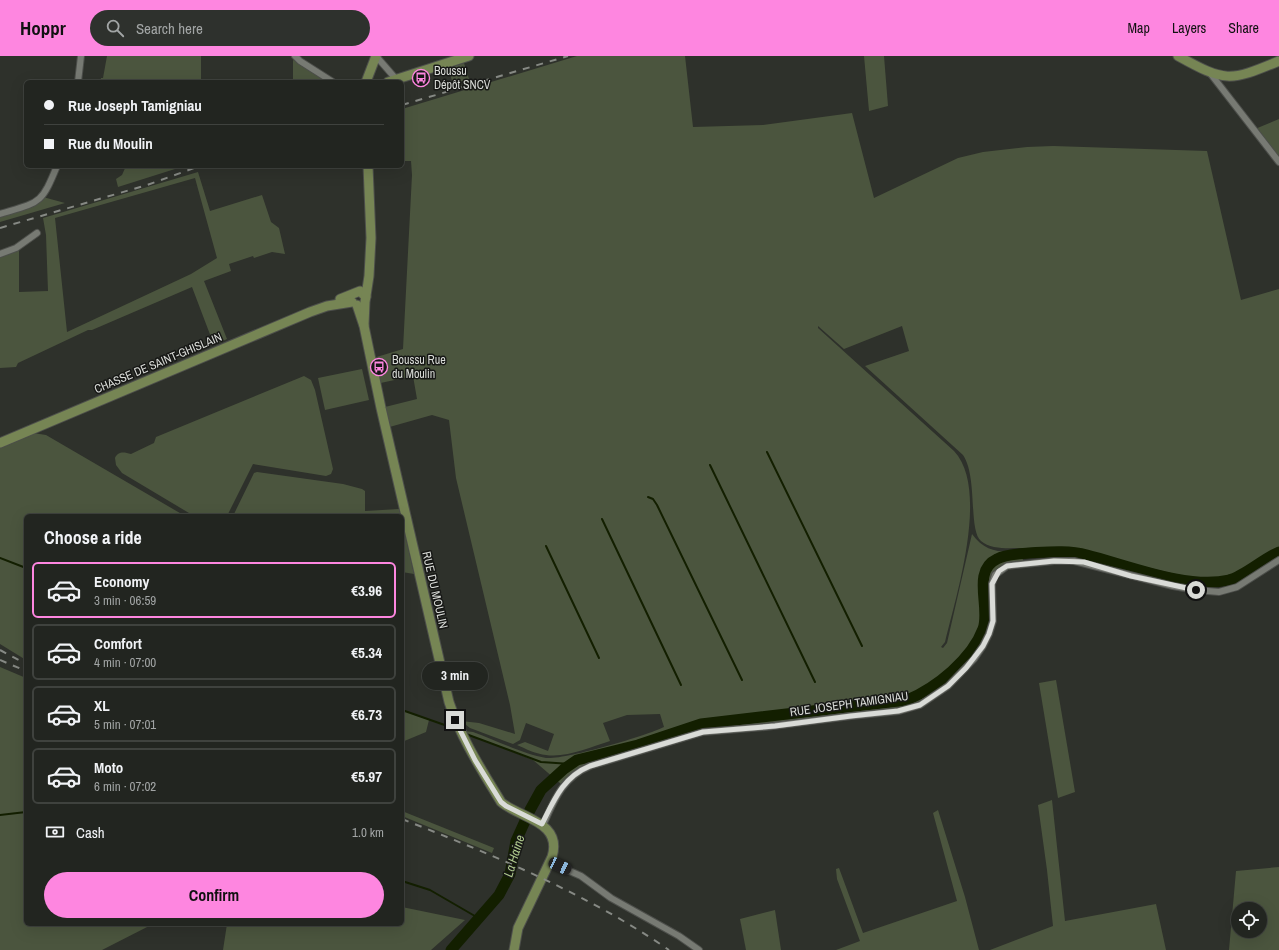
<!DOCTYPE html>
<html lang="en">
<head>
<meta charset="utf-8">
<style>
  :root { --surface:#222520; --page:#2e312d; --text:#f1f3f6; --muted:#a2a5a5; --line:#3f423e; --accent:#fe86e0 }
  body { margin:0; font-family:"Archivo Narrow",sans-serif; background:var(--page); color:var(--text); height:100vh; display:flex; flex-direction:column; font-size:15px; white-space:nowrap }
  * { box-sizing:border-box; margin:0 }
  p { font-size:13px; color:var(--muted) }
  .icon { flex:none; width:22px; height:22px; fill:none; stroke:currentColor; stroke-width:2; stroke-linecap:round; stroke-linejoin:round }
  .map { position:relative; flex:1; overflow:hidden }
  .side { position:absolute; left:24px; top:458px; width:380px; height:412px; display:flex; flex-direction:column; background:var(--surface); border-radius:6px; box-shadow:0 4px 16px #0002,0 0 0 1px var(--line) }
  .side>* { flex:none }
  .banner { position:absolute; left:24px; top:24px; width:380px; height:88px; border-radius:6px; box-shadow:0 4px 16px #0002,0 0 0 1px var(--line); display:grid; align-content:center; height:88px; padding:0 20px; background:var(--surface) }
  .buttons { position:absolute; left:1231px; top:846px; display:grid; gap:8px }
  .buttons a { display:grid; place-items:center; width:36px; height:36px; border-radius:50%; background:var(--surface); box-shadow:0 4px 16px #0002,0 0 0 1px var(--line); font-size:20px }
  .end { position:absolute; width:18px; height:18px; margin:-9px; border:5px solid #d9dbd7; background:#111; box-shadow:0 0 0 2px #111 }
  .from { border-radius:50% }
  .bubble { position:absolute; height:28px; border-radius:14px; background:var(--surface); box-shadow:0 4px 16px #0002,0 0 0 1px var(--line); font-size:13px; font-weight:700; line-height:28px; text-align:center }
  .car { position:absolute; width:12px; height:24px; margin:-12px -6px; border-radius:5px; box-shadow:0 0 3px 1px #0007; background:linear-gradient(#222 24%,#8ab4d8 0 40%,#222 0 76%,#8ab4d8 0 86%,#222 0) }
  .banner b { display:flex; align-items:center; gap:14px; height:38px; font-size:15px }
  .banner b+b { border-top:1px solid var(--line) }
  .banner i { width:10px; height:10px; background:var(--text) }
  ul { padding:0; list-style:none }
  li { display:flex; align-items:center; gap:12px; height:56px; margin:0 8px 6px; padding:0 12px; border:2px solid var(--line); border-radius:6px }
  li div { flex:1 }
  li b { display:block; font-size:15px }
  li em { font-style:normal; font-weight:700 }
  li.current { border-color:var(--accent) }
  li>.icon { width:36px; height:36px; stroke-width:1.5 }
  h2 { padding:0 20px; font-size:18px; line-height:48px }
  .pay { display:flex; align-items:center; gap:10px; height:44px; padding:0 20px; font-size:15px }
  .pay p { margin-inline-start:auto }
  .action { display:flex; gap:8px; margin-top:auto; padding:8px 20px }
  .action a { flex:1; height:46px; border-radius:24px; background:var(--accent); color:#111; font-size:16px; font-weight:700; line-height:46px; text-align:center }
  header { display:flex; align-items:center; gap:24px; box-sizing:border-box; height:56px; padding:0 20px; background:var(--accent); color:#111 }
  header strong { font-size:19px }
  nav { display:flex; gap:22px; margin-inline-start:auto; font-size:14px }
  .search { width:280px; height:36px; background:var(--page); display:flex; align-items:center; gap:10px; box-sizing:border-box; padding:0 14px; border-radius:22px; color:var(--muted); font-size:15px }
  .map>svg:first-child { display:block }
</style>
</head>
<body>
<header>
<strong>Hoppr</strong>
<div class="search"><svg class="icon" aria-label="search" viewBox="0 0 24 24"><circle cx="10" cy="10" r="6"/><path d="M15 15l6 6"/></svg>Search here</div>
<nav><a>Map</a><a>Layers</a><a>Share</a></nav>
</header>
<div class="map">
<svg width="1279" height="894" viewBox="0 0 1279 894">
  <rect width="100%" height="100%" fill="#2e312b"/>
  <!-- green -->
  <g fill="#4b553e" fill-rule="evenodd">
    <path d="M107 0H201V26H100L101 22H103Z"/>
    <path d="M577 0H685L693 71 763 69 852 57 874 142 958 102 983 96 1027 91 1053 90 1207 95 1241 244 1279 233V492C1262 501 1247 515 1229 522 1206 531 1117 502 1088 496 1067 492 1046 493 1024 494L1023 492C1010 492 991 494 981 485 968 474 978 421 963 399L865 310 909 295 902 270 844 293 818 270V272L954 395C990 433 956 540 945 586L941 591 943 592 947 587 972 478C985 496 1000 497 1022 495L1023 505C1013 507 999 508 993 518 985 532 992 545 991 560 990 597 939 639 907 651L776 668 711 673 580 712 561 728 533 704 465 677V675L473 676C495 684 523 698 546 702 564 704 646 680 664 671L660 658 627 659 603 667 610 685C590 691 567 702 546 699 536 698 526 693 517 689L525 686 548 695 554 678 526 667 520 684 513 688 470 672 461 665 479 667 515 678 510 649 456 422 449 364 432 359 386 372 381 352 417 343 413 320 376 328 370 303 403 293 412 119 411 105H402V53Z"/>
    <path d="M864 0H884L888 50 869 55Z"/>
    <path d="M293 4 298 6 329 26H293Z"/>
    <path d="M464 7 469 23 453 28 448 12Z"/>
    <path d="M1279 63V102L1255 73Z"/>
    <path d="M126 110H175V113L118 131 116 123 122 119Z"/>
    <path d="M198 116 210 155 262 139 271 166 279 172 285 198 272 196 254 202 253 200 229 208 231 215 204 225 227 283 214 289 192 231 92 274H88L18 307 16 311 0 312V198L19 190V236L48 235 46 179 43 162ZM195 122 217 202 191 218 67 276 55 162Z"/>
    <path d="M43 141 65 147 0 166V158Z"/>
    <path d="M362 313 369 344 325 354 318 322Z"/>
    <path d="M304 320 311 324 315 334 333 413 331 418 326 420 253 408 227 460H194L122 417 116 409 115 402C118 395 124 396 131 398L154 387 156 381Z"/>
    <path d="M33 377 46 379 185 460H26V604L0 588V391Z"/>
    <path d="M257 416 343 428 362 433 365 435V455L399 453 401 460H233L254 417Z"/>
    <path d="M402 465 414 518 402 516Z"/>
    <path d="M0 611 26 622V868H153L102 894H0Z"/>
    <path d="M1056 624 1075 736 1058 742 1039 627Z"/>
    <path d="M402 654 429 664 426 676 402 686Z"/>
    <path d="M1052 744 1065 865 1156 848 1166 894H990L1053 870 1047 814 1038 749Z"/>
    <path d="M938 754 965 841 979 894H836L860 885 837 823 836 813 839 812 863 877 957 845 933 757Z"/>
    <path d="M402 755 494 792 492 797 402 760Z"/>
    <path d="M1279 811V894H1229L1236 815ZM1238 853H1260V875H1238Z"/>
    <path d="M402 851 465 864 431 894H223L227 868H402Z"/>
    <path d="M775 854 781 894H746L740 863Z"/>
  </g>
  <g fill="none" stroke-linecap="round" stroke-linejoin="round">
    <!-- stream -->
    <g stroke="#131f00" stroke-width="2">
      <path d="M767 396 862 590"/>
      <path d="M710 409 815 626"/>
      <path d="M648 441 653 443 657 449 742 624"/>
      <path d="M602 463 681 629"/>
      <path d="M546 490 599 602"/>
      <path d="M0 502 26 512"/>
      <path d="M402 654 456 673"/>
      <path d="M466 678 541 706 571 708"/>
      <path d="M0 759 26 756"/>
      <path d="M402 825 430 834 480 863"/>
    </g>
    <!-- river -->
    <path stroke="#131f00" stroke-width="11" d="M451 894 499 839 510 818 516 785 530 754 541 734 564 713 577 704 638 689 701 668 907 644C936 632 972 603 983 573 991 552 971 515 997 503 1006 498 1019 498 1029 497 1048 496 1068 494 1087 499 1127 509 1188 534 1229 524 1243 521 1264 502 1279 496"/>
    <!-- street casing -->
    <g stroke="#4d4f4b" stroke-width="8">
      <g id="street">
        <path d="M295 0 300 5 333 26"/>
        <path d="M376 0 396 23"/>
        <path d="M1210 17 1279 106"/>
        <path d="M78 26 81 0"/>
        <path d="M0 158C40 146 41 149 57 110"/>
        <path d="M0 198 16 192 37 177"/>
        <path d="M543 769C554 744 563 721 590 710L703 676 765 671 851 660 899 655 920 649 948 630 974 603 983 590 989 578 993 565 992 528 995 519 1007 510 1054 505H1074L1173 530 1196 534 1219 536 1237 531 1279 504"/>
        <path d="M549 806 581 820 611 842 679 880 699 894"/>
      </g>
    </g>
    <!-- secondary casing -->
    <g stroke="#4d4f4b" stroke-width="11">
      <g id="secondary">
        <path d="M1178 0C1225 26 1229 26 1279 5"/>
        <path d="M366 26 376 0"/>
        <path d="M388 26 469 0"/>
        <path d="M340 243 360 235 366 241"/>
        <path d="M357 249 364 270 381 352 449 646C461 682 481 713 501 746 519 762 563 765 552 801L518 872 514 894"/>
        <path d="M364 269 365 246 369 220 371 182 368 110"/>
        <path d="M0 387 310 256 327 250 352 246"/>
      </g>
    </g>
    <!-- street -->
    <use href="#street" stroke="#777a73" stroke-width="6"/>
    <!-- secondary -->
    <use href="#secondary" stroke="#768554" stroke-width="9"/>
    <!-- rail -->
    <g stroke="#868984" stroke-width="2" stroke-dasharray="7 7" stroke-linecap="butt">
      <path d="M402 49 568 0"/>
      <path d="M0 172 147 129 200 110"/>
      <path d="M0 594 26 608"/>
      <path d="M0 604 26 615"/>
      <path d="M402 763C495 800 586 837 669 894"/>
    </g>
  </g>
  <g fill="none" stroke-linecap="round" stroke-linejoin="round">
    <!-- route -->
    <path stroke="#d9dbd7" stroke-width="5" d="M455 664 475 704 501 746 506 750 542 768C554 744 563 721 590 710L703 676 775 670 851 660 898 655 920 649 948 630 966 612 983 590 989 578 993 565 992 528 999 515 1007 510 1054 505 1084 506 1131 520 1196 534"/>
  </g>
  <!-- icons -->
  <defs>
    <g id="bus-ring" transform="scale(0.9)"><circle r="9.5" fill="#171816" stroke="#fe86e0" stroke-width="1.5"/><path d="M-5-6H5V4H4V6H2V4H-2V6H-4V4H-5ZM-3.5-4V0h7V-4ZM-3.5 1.2v1.5H-2V1.2ZM2 1.2v1.5H3.5V1.2Z" fill="#fe86e0"/></g>
  </defs>
  <g fill-rule="evenodd">
    <use href="#bus-ring" x="421" y="22"/>
    <use href="#bus-ring" x="379" y="311"/>
  </g>
  <g text-anchor="middle" dominant-baseline="central" stroke-width="3" stroke-linejoin="round" paint-order="stroke">
    <!-- poi labels -->
    <g font-size="12" fill="#d9dbd7" stroke="#171816" text-anchor="start">
      <text x="434" y="15">Boussu<tspan x="434" dy="14">Dépôt SNCV</tspan></text>
      <text x="392" y="304">Boussu Rue<tspan x="392" dy="14">du Moulin</tspan></text>
    </g>
    <!-- street labels -->
    <g font-size="12" fill="#d9dbd7" stroke="#171816">
      <text transform="translate(158 307) rotate(-23)">CHASSE DE SAINT-GHISLAIN</text>
      <text transform="translate(435 534) rotate(77)">RUE DU MOULIN</text>
      <text transform="translate(849 648) rotate(-8)">RUE JOSEPH TAMIGNIAU</text>
    </g>
    <!-- water labels -->
    <g font-size="13" font-style="italic" fill="#afca8d" stroke="#171816">
      <text transform="translate(514 800) rotate(-73)">La Haine</text>
    </g>
  </g>
</svg>
<div class="buttons">
<a><svg class="icon" aria-label="locate" viewBox="0 0 24 24"><circle cx="12" cy="12" r="6"/><path d="M12 2v4M12 18v4M2 12h4M18 12h4"/></svg></a>
</div>
<i class="end from" style="left:1196px;top:534px"></i>
<i class="end" style="left:455px;top:664px"></i>
<div class="bubble" style="left:422px;top:606px;width:66px">3 min</div>
<i class="car" style="left:560px;top:810px;rotate:115deg"></i>
<div class="banner">
<b><i class="from"></i>Rue Joseph Tamigniau</b>
<b><i></i>Rue du Moulin</b>
</div>
<section class="side">
<h2>Choose a ride</h2>
<ul>
<li class="current"><svg class="icon" aria-label="car" viewBox="0 0 24 24"><path d="M5 17H2v-5l4-1 3-4h7l3 4 3 1v5h-3M9 17h6M6 11h13"/><circle cx="7" cy="17" r="2"/><circle cx="17" cy="17" r="2"/></svg><div><b>Economy</b><p>3 min · 06:59</p></div><em>€3.96</em></li>
<li><svg class="icon" aria-label="car" viewBox="0 0 24 24"><path d="M5 17H2v-5l4-1 3-4h7l3 4 3 1v5h-3M9 17h6M6 11h13"/><circle cx="7" cy="17" r="2"/><circle cx="17" cy="17" r="2"/></svg><div><b>Comfort</b><p>4 min · 07:00</p></div><em>€5.34</em></li>
<li><svg class="icon" aria-label="car" viewBox="0 0 24 24"><path d="M5 17H2v-5l4-1 3-4h7l3 4 3 1v5h-3M9 17h6M6 11h13"/><circle cx="7" cy="17" r="2"/><circle cx="17" cy="17" r="2"/></svg><div><b>XL</b><p>5 min · 07:01</p></div><em>€6.73</em></li>
<li><svg class="icon" aria-label="car" viewBox="0 0 24 24"><path d="M5 17H2v-5l4-1 3-4h7l3 4 3 1v5h-3M9 17h6M6 11h13"/><circle cx="7" cy="17" r="2"/><circle cx="17" cy="17" r="2"/></svg><div><b>Moto</b><p>6 min · 07:02</p></div><em>€5.97</em></li>
</ul>
<div class="pay"><svg class="icon" aria-label="cash" viewBox="0 0 24 24"><path d="M3 7h18v10H3z"/><circle cx="12" cy="12" r="2"/></svg>Cash<p>1.0 km</p></div>
<div class="action"><a>Confirm</a></div>
</section>
</div>
</body>
</html>
